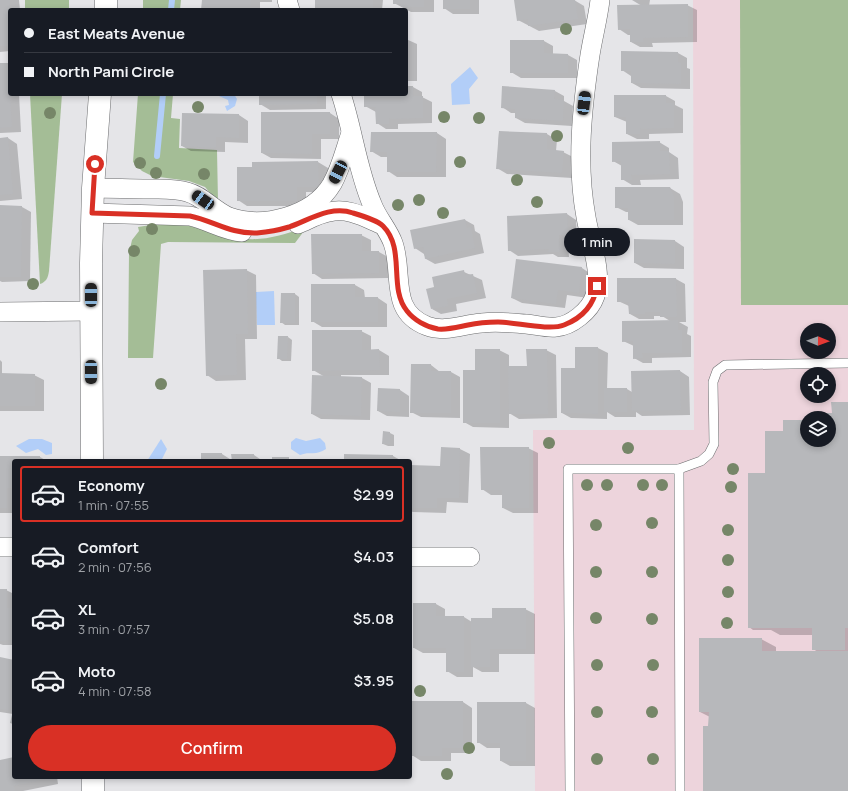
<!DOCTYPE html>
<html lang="en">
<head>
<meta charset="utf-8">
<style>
  :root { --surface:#171b24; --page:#242831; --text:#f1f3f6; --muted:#9ea1a6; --line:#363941; --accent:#d93025 }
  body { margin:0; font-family:Manrope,sans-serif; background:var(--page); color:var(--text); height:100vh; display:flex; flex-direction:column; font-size:15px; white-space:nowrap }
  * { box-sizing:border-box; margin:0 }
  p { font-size:13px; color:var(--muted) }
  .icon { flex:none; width:22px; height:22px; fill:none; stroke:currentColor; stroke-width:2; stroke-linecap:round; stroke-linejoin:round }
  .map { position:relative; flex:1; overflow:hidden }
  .sheet { position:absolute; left:12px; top:459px; width:400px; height:320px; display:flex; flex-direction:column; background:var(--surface); border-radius:4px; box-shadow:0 2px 6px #0003 }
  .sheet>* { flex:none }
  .hud { position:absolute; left:8px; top:8px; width:400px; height:88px; border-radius:4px; box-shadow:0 2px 6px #0003; display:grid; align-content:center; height:88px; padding:0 16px; background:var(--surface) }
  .needle { width:26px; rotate:91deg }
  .controls { position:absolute; left:800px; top:323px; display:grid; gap:8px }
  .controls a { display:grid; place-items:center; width:36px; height:36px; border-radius:50%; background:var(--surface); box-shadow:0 2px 6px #0003; font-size:20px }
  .end { position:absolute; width:18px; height:18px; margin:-9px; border:5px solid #d93025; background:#fff; box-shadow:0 0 0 2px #fff }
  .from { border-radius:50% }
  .bubble { position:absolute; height:28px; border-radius:14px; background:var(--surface); box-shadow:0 2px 6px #0003; font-size:13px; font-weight:600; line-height:28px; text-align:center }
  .car { position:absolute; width:12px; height:24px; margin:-12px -6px; border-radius:5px; box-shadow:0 0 3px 1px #0007; background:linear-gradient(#222 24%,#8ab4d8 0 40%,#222 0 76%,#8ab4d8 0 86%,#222 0) }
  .hud b { display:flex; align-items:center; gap:14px; height:38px; font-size:15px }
  .hud b+b { border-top:1px solid var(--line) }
  .hud i { width:10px; height:10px; background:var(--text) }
  ul { padding:7px 0 0; list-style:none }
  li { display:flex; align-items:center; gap:12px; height:56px; margin:0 8px 6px; padding:0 8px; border:2px solid transparent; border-radius:4px }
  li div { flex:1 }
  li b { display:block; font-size:15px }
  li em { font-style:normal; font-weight:600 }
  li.current { border-color:var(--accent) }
  li>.icon { width:36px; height:36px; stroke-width:1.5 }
  .action { display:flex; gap:8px; margin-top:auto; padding:8px 16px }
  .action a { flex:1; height:46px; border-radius:24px; background:var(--accent); color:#fff; font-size:16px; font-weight:600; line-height:46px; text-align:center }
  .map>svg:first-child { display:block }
</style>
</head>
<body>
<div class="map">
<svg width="848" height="791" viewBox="0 0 848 791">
  <rect width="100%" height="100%" fill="#e5e5e8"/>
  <!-- education -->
  <path fill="#edd4dc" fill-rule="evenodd" d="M693 0H848V791H535L533 430H694ZM807 330H829V352H807ZM807 374H829V396H807ZM807 418H829V440H807Z"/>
  <!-- green -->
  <g fill="#a4bd96">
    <rect x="25" y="0" width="44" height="10"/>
    <path d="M143 0H181L180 10H143Z"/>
    <path d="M740 0H848V305H741Z"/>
    <path d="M30 94H62L49 271C48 278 46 282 40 284Z"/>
    <path d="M138 94H173L171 118 180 119 179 148 217 150 218 202 205 187 189 181 152 176 142 171 133 162Z"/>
    <path d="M176 224C198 226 218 234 240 238 261 242 282 235 301 229L304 231 295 243 168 242 161 244 153 358H128L129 253 132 240 139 231 138 227 151 225Z"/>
  </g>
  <!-- water -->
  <g fill="#b2cef8">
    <path d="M470 67 478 78 469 89 470 104 452 105 451 84Z"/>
    <path d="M217 94H234L237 99 235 106 227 111 225 106 229 105 228 100 219 96Z"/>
    <path d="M274 291 275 325H257L256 292Z"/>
    <path d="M296 438 306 441 320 438 325 443 326 449C316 456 310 451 300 455L291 449V442Z"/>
    <path d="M29 439H42L52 443V454L46 455 38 449 26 453 16 446Z"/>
    <path d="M161 439 167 449 161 461H147Z"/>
  </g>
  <!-- shadow -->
  <g fill="#0003">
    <path d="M0 0H19L20 10H10V51L0 52Z"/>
    <path d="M203 0H272V2H260V10H202Z"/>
    <path d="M316 0H383L382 10H316Z"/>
    <path d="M394 0H434V12H411L394 3Z"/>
    <path d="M444 0H479V14H453L444 8Z"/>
    <path d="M515 0H574L584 6 587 24 539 31 518 20Z"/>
    <path d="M632 0H650L649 6 687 5 697 10V42L652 43 653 47H640L631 42V35H628L619 29 642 6Z"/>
    <path d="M406 39 417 44V81H406Z"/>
    <path d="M544 41 553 46V54L568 55 577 60V78H521L511 72Z"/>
    <path d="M678 53 687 58V68L690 69V89L641 88 632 83 631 76 622 70Z"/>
    <path d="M0 64H8L10 65V94H19L21 132 0 133Z"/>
    <path d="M406 87H413L422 92V97L432 102V123L398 124V129H386L377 123 376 112 365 106V94H406Z"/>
    <path d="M555 91 564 96V101L573 106 572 126 525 123 516 118V113H511L502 107Z"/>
    <path d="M260 94H326V109L270 110 260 104Z"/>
    <path d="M666 96 675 101V105L683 109V133L649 134V139H637L627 134V122L615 117Z"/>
    <path d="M330 113 339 119V139H321V159L271 158 262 153Z"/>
    <path d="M183 114 239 115 248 121V143L225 142V152L191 151 182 146Z"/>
    <path d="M499 132 547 134 557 140 556 151 563 152 573 157 572 178 507 174 497 168Z"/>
    <path d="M437 133 446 139V177H397L388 171V157H381L371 151Z"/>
    <path d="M8 138 17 144 22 199 0 201V139Z"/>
    <path d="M659 142 669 148V152L678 158 679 179 640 180 641 185H632L622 179V166L613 161Z"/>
    <path d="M318 162 328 168V192H306V206H247L238 200 253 168V163Z"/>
    <path d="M670 188 680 194 683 202V225H638L629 220V212H626L616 207Z"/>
    <path d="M0 206 22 207 31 212 30 281 2 282 0 281Z"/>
    <path d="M567 214 576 220 577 240H568L569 257H558L553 254 518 256 509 250Z"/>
    <path d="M465 220 474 225 475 231 480 234 484 253 435 264 426 259 424 254 415 248Z"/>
    <path d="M361 235 371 240V252H379L388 257V278L322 279 313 273Z"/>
    <path d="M675 241 684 247V269L644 268 635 263Z"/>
    <path d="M582 268 591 274 588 298 567 295 565 308 522 303 512 298Z"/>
    <path d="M246 270 256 275 257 339H245L246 380 216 381 207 375Z"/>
    <path d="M464 272 482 280 486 298 456 304 457 311 441 314 432 309Z"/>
    <path d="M676 279 685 284 686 322H679L688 327 687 334 691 336V357L652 358V363H643L634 358V346L623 341 670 321 662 316H654V319H639L630 314 629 306 618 301Z"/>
    <path d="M312 285H355L364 290 365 298H378L387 304V327H322L312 321Z"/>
    <path d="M295 294 299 297V325H285L281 322Z"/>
    <path d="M361 331 371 336V350H379L389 356V375H341V377L362 378 371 383 370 420 321 419 312 414 325 377 313 370Z"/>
    <path d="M288 337 292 340 291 361H282L278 358Z"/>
    <path d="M576 348H598L608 353 607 389H627L632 392 680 371 689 377 690 415 642 416 636 412V417H615L607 412V419L571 418 562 413 576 369Z"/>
    <path d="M499 350 509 355V367H528L546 350 556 355 557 418 519 419 509 413V428L473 427 464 422 476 371Z"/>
    <path d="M0 360 2 362V374L34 375 44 380V411H0Z"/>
    <path d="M431 365 440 372H451L460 377V418L421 417 411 412Z"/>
    <path d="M400 390 409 396V417L387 416 378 411Z"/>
    <path d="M848 403V791H704L710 717 700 712 761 639 776 647V652H818L813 649V635H780L771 630H753L749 627 765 474 784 432 807 421V440H829V418H812L833 414Z"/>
    <path d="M390 433 394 435V446H388L383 444Z"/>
    <path d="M442 448 460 449 470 454 468 503 447 502 446 513 413 512 410 511V466L441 467Z"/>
    <path d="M528 448 538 453V513H513L503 508V495H491L482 489Z"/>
    <path d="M222 454 233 461 232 455H254L263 461H202Z"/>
    <path d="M345 456H393L402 461H345Z"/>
    <path d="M0 457H40L47 461H14V513H0Z"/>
    <path d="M0 590H6L14 594V645H3L0 644Z"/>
    <path d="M436 604 445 609V617H464L472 622 493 619 525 609 535 614V654H499V672H482L473 667V677H457L447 671V653H423L414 648Z"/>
    <path d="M0 659 14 661V724L11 723 13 714 0 712Z"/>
    <path d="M463 702 472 708V753H451V761H421L412 755Z"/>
    <path d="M478 703H526L535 708V766H510L501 761V748H487L478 742Z"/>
    <path d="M14 758V777H57L58 784 23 791H0V761Z"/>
  </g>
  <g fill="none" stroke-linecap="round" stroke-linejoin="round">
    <!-- stream -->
    <g stroke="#b2cef8" stroke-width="6">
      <path d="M171 10 172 0"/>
      <path d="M157 156 163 94"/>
    </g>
  </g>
  <!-- building -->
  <g fill="#b7b8bb">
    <rect x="0" y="0" width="10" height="46"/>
    <path d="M202 0H251L250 10H201Z"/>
    <rect x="315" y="0" width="58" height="10"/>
    <path d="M393 0H424V7H401V4H393Z"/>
    <rect x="443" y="0" width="27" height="9"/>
    <path d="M514 0H575L578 19 528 26V19L517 21Z"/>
    <path d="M688 4V37L643 38 644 42H630V29L618 30 617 5Z"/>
    <rect x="406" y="38" width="2" height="38"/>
    <path d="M510 40H544V53L568 54V73H510Z"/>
    <path d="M621 51 678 52V62L681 63V84L631 83V71H621Z"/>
    <path d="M0 63H8L12 127 0 128Z"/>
    <path d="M406 86H413V96H423V118L389 119V124H376L375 107H364V94H406Z"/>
    <path d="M502 86 555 90 554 99 564 100 563 121 515 118V109L501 108Z"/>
    <path d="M259 94H317V104L259 105Z"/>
    <path d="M614 95H666V103H674V128L640 129V134H626V117H614Z"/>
    <path d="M261 112H330V134H312V154L261 153Z"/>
    <path d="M182 113 239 114V138L216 137V148L181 146Z"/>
    <path d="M499 131 547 133V149L564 151 562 173 496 169Z"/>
    <path d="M371 132H437L436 172H387V152H370Z"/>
    <path d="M8 137 13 194 0 195V138Z"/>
    <path d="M660 141V151H669L670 174 631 175 632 180H621V161L612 162V142Z"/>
    <path d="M318 161 319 187H297V201H237V167H252V162Z"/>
    <path d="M615 187H670L674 196V220H628V208H615Z"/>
    <path d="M0 205 22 206 21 277H0Z"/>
    <path d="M567 213 568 235H559L560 252H548L549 249 508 251 507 216Z"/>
    <path d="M465 219 467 228 471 227 475 248 425 259 423 247 414 249 410 230Z"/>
    <path d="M311 234H362V251H379V273L312 274Z"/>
    <path d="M634 239 675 240V264L634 263Z"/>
    <path d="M516 259 582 267 579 293 558 290 556 304 511 298Z"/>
    <path d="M247 269 248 334H236L237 375 206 376 203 270Z"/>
    <path d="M464 270 465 275 473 274 477 293 447 299 448 306 431 309 426 289 434 287 432 277Z"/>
    <path d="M617 278H676L677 317H660V312H645V314H629L628 302H617Z"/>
    <path d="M311 284H355V297H378V322H311Z"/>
    <path d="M281 293H295V323H280Z"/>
    <path d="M678 320V330H682V353H642L643 358 633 359V341L622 342V321Z"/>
    <path d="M312 330H362V350L379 349 380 370 312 371Z"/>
    <path d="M278 336H288L287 359H277Z"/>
    <path d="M575 347H598V414L561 413V368H575Z"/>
    <path d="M475 349H500V423H463V370H475Z"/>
    <path d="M526 349H547L548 414H509L508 366H527Z"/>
    <path d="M411 364H431V371H451V413H410Z"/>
    <path d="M680 370 681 410 632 411 631 371Z"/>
    <path d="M0 373 35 374V406H0Z"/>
    <path d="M312 375 362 377 361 416 311 414Z"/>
    <path d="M378 388 400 389V412L377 411Z"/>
    <rect x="604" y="388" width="23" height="24"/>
    <path d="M831 402H848V628H845V650H812V628H748V473H765V431H783V420H807V440H829V418H811V413H832Z"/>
    <path d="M383 431 390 432V444H382Z"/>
    <path d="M441 447 460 448 459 498H437V508H410V465L440 466Z"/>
    <path d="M480 447H529V508H502V490H481Z"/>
    <rect x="201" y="453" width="21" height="8"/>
    <path d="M231 454H254V461H232Z"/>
    <path d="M344 454 393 455V461H344Z"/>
    <path d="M0 456H40V461H14V488H7V508H0Z"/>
    <rect x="272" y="457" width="17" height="4"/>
    <path d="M0 589H7V608H14V640L0 641Z"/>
    <path d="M413 603H436V616H464V672H446V648H413Z"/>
    <path d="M492 608H526V649H490V667H471V618H492Z"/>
    <path d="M699 638H762V651H848V791H703V726H708L709 712H699Z"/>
    <path d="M0 657 14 660V724L10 723 13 711 0 709Z"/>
    <path d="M410 701H463V748H442V756H411Z"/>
    <path d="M477 702H526V761H500V743H477Z"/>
    <path d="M14 757V777H49V778L14 786 15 791H0V760Z"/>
  </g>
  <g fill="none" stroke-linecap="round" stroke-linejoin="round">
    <!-- service casing -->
    <g stroke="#6b6c6e" stroke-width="10">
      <g id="service">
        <path d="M679 469 680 791"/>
        <path d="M570 791 568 469H679L701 461 709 454 714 444 713 382 717 371 725 365 848 363"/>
      </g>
    </g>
    <!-- minor casing -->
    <g stroke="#6b6c6e" stroke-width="20">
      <g id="minor">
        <path d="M287 0 290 10"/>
        <path d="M341 94C353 130 357 169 372 204 377 218 388 229 393 243 404 273 388 311 427 326 445 333 464 324 482 323 497 321 512 323 526 324 536 325 546 328 556 327 571 326 590 311 595 296 603 271 590 242 586 217 576 163 582 108 590 55 593 36 598 18 600 0"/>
        <path d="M93 188C112 188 130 189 148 189 161 189 175 188 187 192 203 196 214 211 229 217 263 229 313 216 332 184 341 168 345 150 351 133"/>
        <path d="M92 213 190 216C208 220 224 231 242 232"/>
        <path d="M298 224C308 220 318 214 329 212 348 207 366 218 383 225"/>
        <path d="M0 312 91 311"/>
        <path d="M0 547H14"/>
        <path d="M410 557H470"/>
      </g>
    </g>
    <!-- tertiary casing -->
    <g stroke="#6b6c6e" stroke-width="23">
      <g id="tertiary">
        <path d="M106 10V0"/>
        <path d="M92 461 91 263 93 188 100 94"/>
        <path d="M93 791V777"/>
      </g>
    </g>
    <!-- service -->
    <use href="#service" stroke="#fff" stroke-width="9"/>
    <!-- minor -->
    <use href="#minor" stroke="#fff" stroke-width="19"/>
    <!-- tertiary -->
    <use href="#tertiary" stroke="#fff" stroke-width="22"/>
  </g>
  <!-- trees -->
  <g fill="#768668">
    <circle cx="566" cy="29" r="6"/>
    <circle cx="198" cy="107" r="6"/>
    <circle cx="50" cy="113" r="6"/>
    <circle cx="444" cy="117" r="6"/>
    <circle cx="479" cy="118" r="6"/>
    <circle cx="557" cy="136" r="6"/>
    <circle cx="460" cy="162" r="6"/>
    <circle cx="140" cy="163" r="6"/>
    <circle cx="156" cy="173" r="6"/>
    <circle cx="204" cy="174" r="6"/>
    <circle cx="517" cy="180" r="6"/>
    <circle cx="419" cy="200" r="6"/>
    <circle cx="537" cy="202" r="6"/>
    <circle cx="398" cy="205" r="6"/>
    <circle cx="443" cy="213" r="6"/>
    <circle cx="152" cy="229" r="6"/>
    <circle cx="575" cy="249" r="6"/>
    <circle cx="134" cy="251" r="6"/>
    <circle cx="33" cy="284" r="6"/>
    <circle cx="161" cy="384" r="6"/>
    <circle cx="549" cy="443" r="6"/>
    <circle cx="628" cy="448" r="6"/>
    <circle cx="733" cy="469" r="6"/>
    <circle cx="587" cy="485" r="6"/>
    <circle cx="607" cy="485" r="6"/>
    <circle cx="643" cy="485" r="6"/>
    <circle cx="662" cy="485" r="6"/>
    <circle cx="731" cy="487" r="6"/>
    <circle cx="652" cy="523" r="6"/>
    <circle cx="596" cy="525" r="6"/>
    <circle cx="728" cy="530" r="6"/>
    <circle cx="728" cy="560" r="6"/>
    <circle cx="596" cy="572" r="6"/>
    <circle cx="652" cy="572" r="6"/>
    <circle cx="728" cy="592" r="6"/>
    <circle cx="596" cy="618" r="6"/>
    <circle cx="652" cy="619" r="6"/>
    <circle cx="727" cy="623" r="6"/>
    <circle cx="597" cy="665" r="6"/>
    <circle cx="653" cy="665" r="6"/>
    <circle cx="420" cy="691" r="6"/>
    <circle cx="597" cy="712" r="6"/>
    <circle cx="652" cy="712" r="6"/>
    <circle cx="469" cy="748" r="6"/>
    <circle cx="597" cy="759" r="6"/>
    <circle cx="653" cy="759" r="6"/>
    <circle cx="447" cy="774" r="6"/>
  </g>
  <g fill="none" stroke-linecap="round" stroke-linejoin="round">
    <!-- route -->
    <path stroke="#d93025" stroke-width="5" d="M95 164 92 213 190 216C214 221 230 234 257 233 268 232 279 230 289 227 309 220 331 205 353 213 360 215 378 221 383 226 406 249 388 288 407 311 414 320 426 327 438 329 448 330 458 327 468 325 477 323 488 322 498 322 515 322 549 331 564 325 582 318 594 305 597 286"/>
  </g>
</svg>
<div class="controls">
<a><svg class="needle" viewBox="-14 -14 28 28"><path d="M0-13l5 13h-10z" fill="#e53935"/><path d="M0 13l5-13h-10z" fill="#9ea1a6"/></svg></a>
<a><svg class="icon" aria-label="locate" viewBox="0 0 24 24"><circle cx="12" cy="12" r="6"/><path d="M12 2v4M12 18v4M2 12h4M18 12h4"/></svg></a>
<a><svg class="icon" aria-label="layers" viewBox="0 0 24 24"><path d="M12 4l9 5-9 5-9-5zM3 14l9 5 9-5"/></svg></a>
</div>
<i class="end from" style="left:95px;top:164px"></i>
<i class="end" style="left:597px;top:286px"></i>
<div class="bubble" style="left:564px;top:228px;width:66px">1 min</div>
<i class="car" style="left:584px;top:103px;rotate:7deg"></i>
<i class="car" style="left:338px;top:172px;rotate:207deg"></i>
<i class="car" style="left:203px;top:200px;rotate:305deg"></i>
<i class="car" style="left:91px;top:295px;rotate:0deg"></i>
<i class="car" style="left:91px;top:372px;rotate:180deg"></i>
<div class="hud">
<b><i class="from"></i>East Meats Avenue</b>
<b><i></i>North Pami Circle</b>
</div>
<section class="sheet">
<ul>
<li class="current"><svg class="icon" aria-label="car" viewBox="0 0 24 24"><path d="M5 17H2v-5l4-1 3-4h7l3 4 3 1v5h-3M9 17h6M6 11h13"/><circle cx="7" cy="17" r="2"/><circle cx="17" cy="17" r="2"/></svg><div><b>Economy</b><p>1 min · 07:55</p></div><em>$2.99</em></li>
<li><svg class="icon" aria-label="car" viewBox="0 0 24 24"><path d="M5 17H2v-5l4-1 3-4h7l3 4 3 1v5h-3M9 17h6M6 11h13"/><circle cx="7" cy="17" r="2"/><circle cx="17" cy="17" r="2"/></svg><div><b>Comfort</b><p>2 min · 07:56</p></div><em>$4.03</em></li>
<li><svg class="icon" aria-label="car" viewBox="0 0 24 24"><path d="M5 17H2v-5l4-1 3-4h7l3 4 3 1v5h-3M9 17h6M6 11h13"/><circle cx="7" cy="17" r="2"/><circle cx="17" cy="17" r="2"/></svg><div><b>XL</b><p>3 min · 07:57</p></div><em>$5.08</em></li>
<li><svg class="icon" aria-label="car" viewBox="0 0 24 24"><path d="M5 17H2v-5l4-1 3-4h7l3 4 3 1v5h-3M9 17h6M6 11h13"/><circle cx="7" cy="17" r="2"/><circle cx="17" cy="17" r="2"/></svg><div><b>Moto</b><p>4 min · 07:58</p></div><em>$3.95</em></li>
</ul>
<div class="action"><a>Confirm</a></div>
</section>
</div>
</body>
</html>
